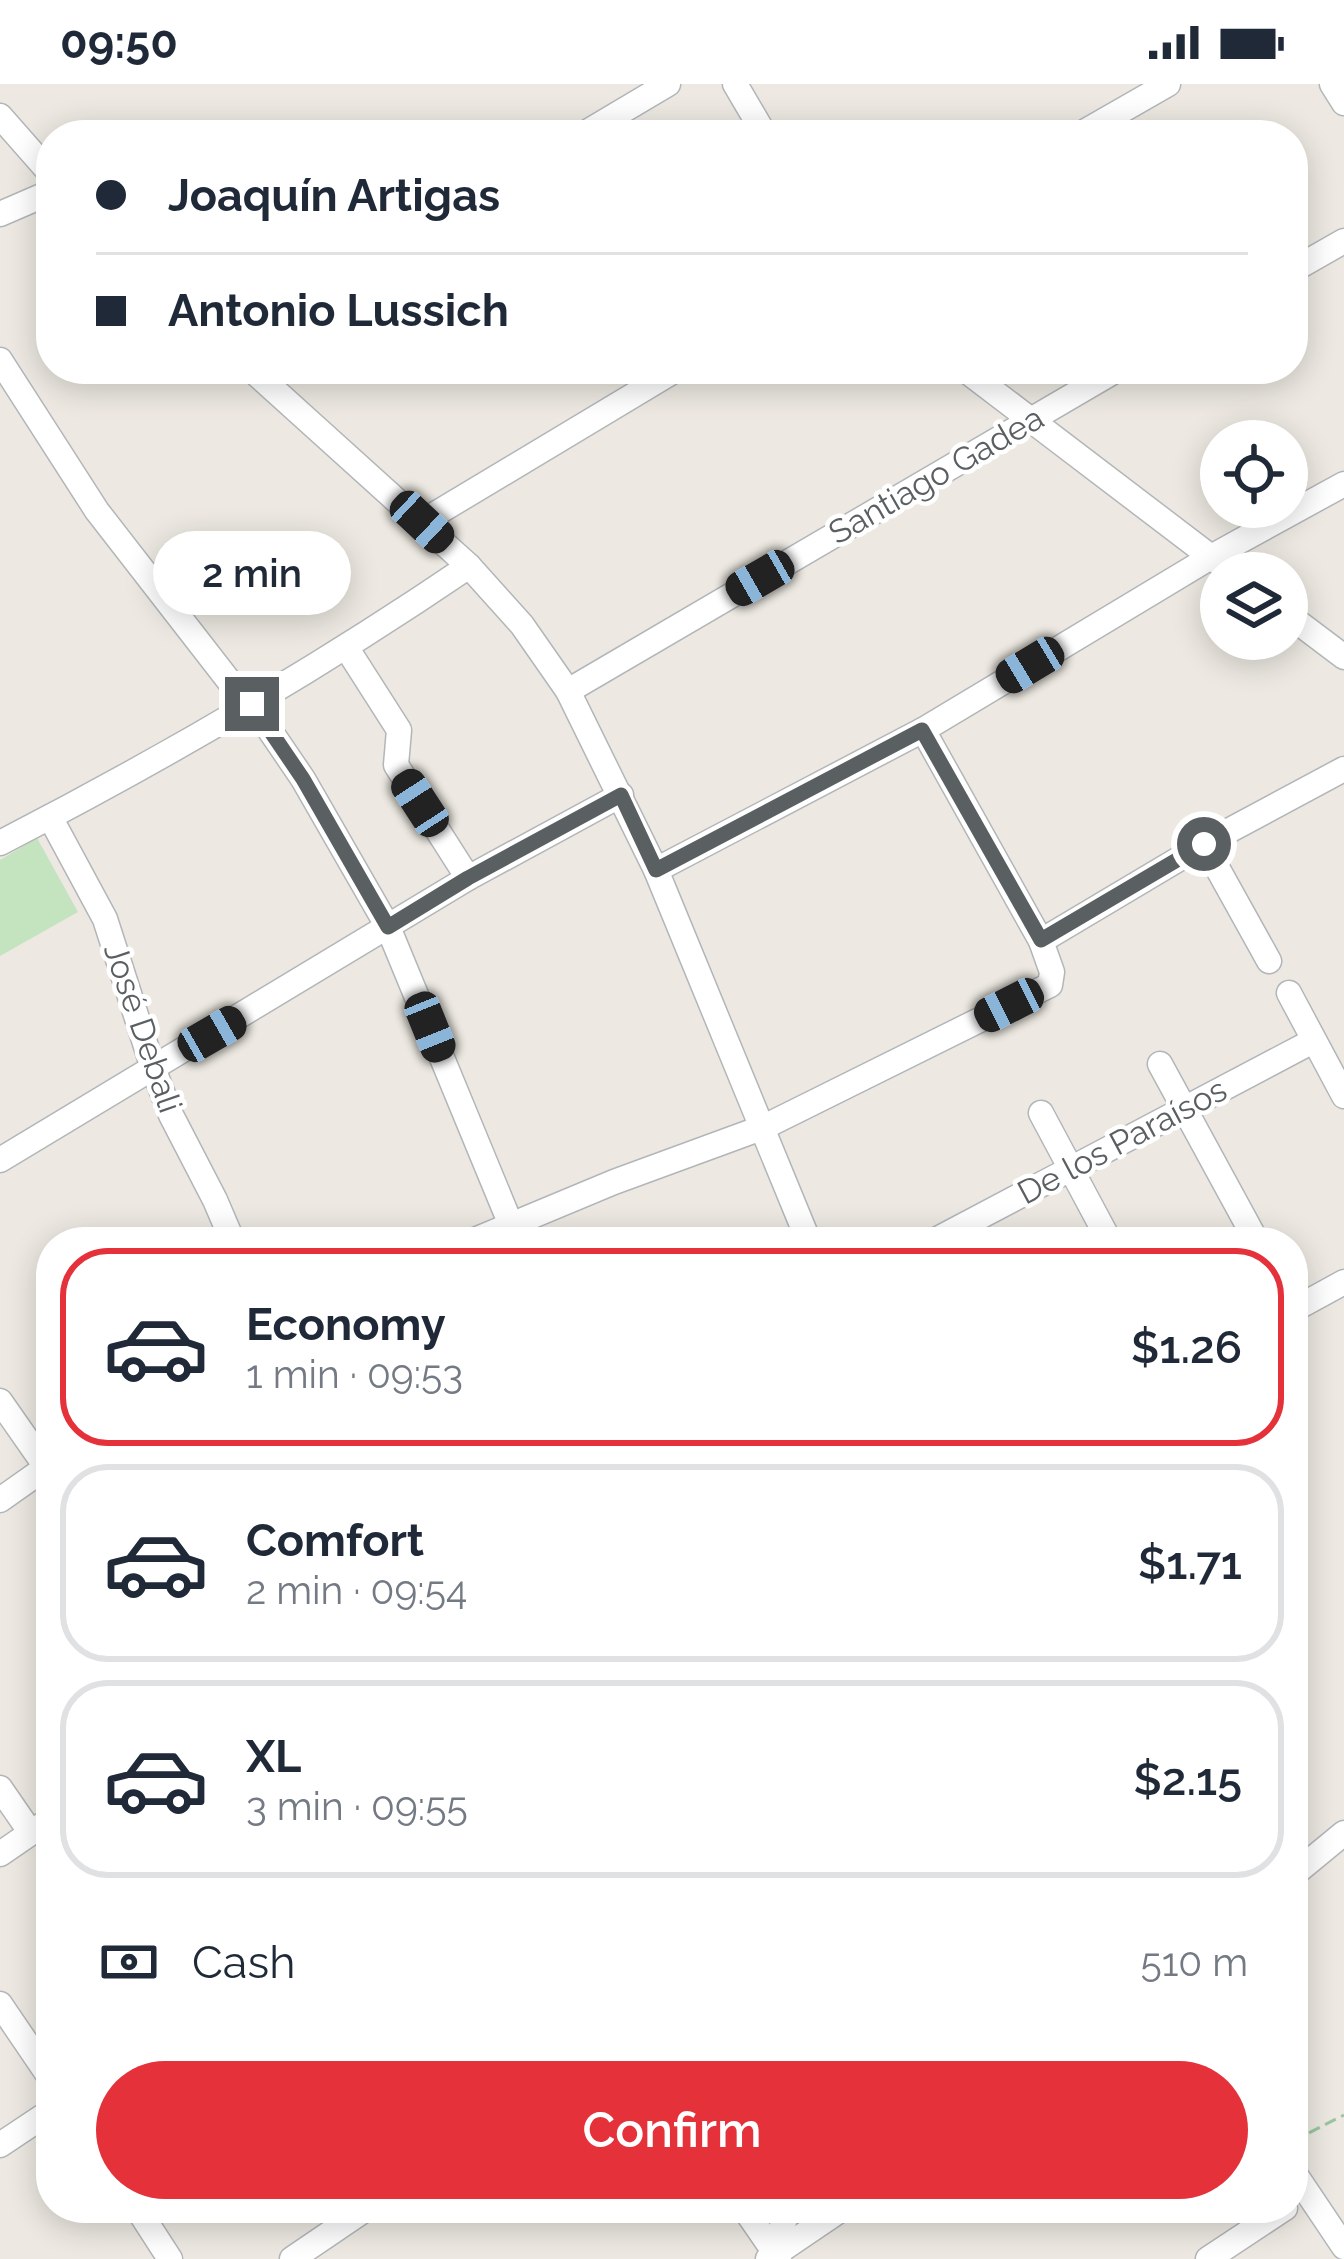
<!DOCTYPE html>
<html lang="en">
<head>
<meta charset="utf-8">
<style>
  :root { --surface:#fff; --page:#f6f6f7; --text:#1f2937; --muted:#747a83; --line:#e0e1e3; --accent:#e4313a }
  body { margin:0; font-family:Raleway,sans-serif; background:var(--page); color:var(--text); height:100vh; display:flex; flex-direction:column; font-size:45px; white-space:nowrap }
  * { box-sizing:border-box; margin:0 }
  p { font-size:39px; color:var(--muted) }
  .icon { flex:none; width:66px; height:66px; fill:none; stroke:currentColor; stroke-width:2; stroke-linecap:round; stroke-linejoin:round }
  .map { position:relative; flex:1; overflow:hidden }
  .sheet { position:absolute; left:36px; top:1143px; width:1272px; height:996px; display:flex; flex-direction:column; background:var(--surface); border-radius:48px; box-shadow:0 6px 30px #0003 }
  .sheet>* { flex:none }
  .hud { position:absolute; left:36px; top:36px; width:1272px; height:264px; border-radius:48px; box-shadow:0 6px 30px #0003; display:grid; align-content:center; height:264px; padding:0 60px; background:var(--surface) }
  .buttons { position:absolute; left:1200px; top:336px; display:grid; gap:24px }
  .buttons a { display:grid; place-items:center; width:108px; height:108px; border-radius:50%; background:var(--surface); box-shadow:0 6px 30px #0003; font-size:60px }
  .end { position:absolute; width:54px; height:54px; margin:-27px; border:15px solid #5a5f62; background:#fff; box-shadow:0 0 0 6px #fff }
  .from { border-radius:50% }
  .bubble { position:absolute; height:84px; border-radius:42px; background:var(--surface); box-shadow:0 6px 30px #0003; font-size:39px; font-weight:600; line-height:84px; text-align:center }
  .car { position:absolute; width:36px; height:72px; margin:-36px -18px; border-radius:15px; box-shadow:0 0 9px 3px #0007; background:linear-gradient(#222 24%,#8ab4d8 0 40%,#222 0 76%,#8ab4d8 0 86%,#222 0) }
  .hud b { display:flex; align-items:center; gap:42px; height:114px; font-size:45px }
  .hud b+b { border-top:3px solid var(--line) }
  .hud i { width:30px; height:30px; background:var(--text) }
  ul { padding:21px 0 0; list-style:none }
  li { display:flex; align-items:center; gap:36px; height:198px; margin:0 24px 18px; padding:0 36px; border:6px solid var(--line); border-radius:48px }
  li div { flex:1 }
  li b { display:block; font-size:45px }
  li em { font-style:normal; font-weight:600 }
  li.selected { border-color:var(--accent) }
  li>.icon { width:108px; height:108px; stroke-width:1.5 }
  .pay { display:flex; align-items:center; gap:30px; height:132px; padding:0 60px; font-size:45px }
  .pay p { margin-inline-start:auto }
  .button { display:flex; gap:24px; margin-top:auto; padding:24px 60px }
  .button a { flex:1; height:138px; border-radius:72px; background:var(--accent); color:#fff; font-size:48px; font-weight:600; line-height:138px; text-align:center }
  .status { display:flex; justify-content:space-between; align-items:center; height:84px; padding:0 60px; background:var(--surface); direction:ltr }
  .status svg { height:33px; fill:currentColor }
  .map>svg:first-child { display:block }
</style>
</head>
<body>
<div class="status"><b>09:50</b><svg viewBox="0 0 49 12"><path d="M0 12V9h3v3zM5 12V6h3v6zM10 12V3h3v9zM15 12V0h3v12zM26 1h20v11H26zM47 4h2v5h-2z"/></svg></div>
<div class="map">
<svg width="1344" height="2175" viewBox="0 0 1344 2175">
  <rect width="100%" height="100%" fill="#ede9e2"/>
  <!-- green -->
  <path fill="#c3e4bf" d="M37 754 78 828 0 872V776Z"/>
  <g fill="none" stroke-linecap="round" stroke-linejoin="round">
    <!-- minor casing -->
    <g stroke="#b3b6b9" stroke-width="27">
      <g id="minor">
        <path d="M735 0 765 51"/>
        <path d="M1332 0 1344 19"/>
        <path d="M0 32 51 90"/>
        <path d="M582 51 668 0"/>
        <path d="M1079 51 1168 0"/>
        <path d="M0 130 51 108"/>
        <path d="M1293 186 1344 157"/>
        <path d="M0 276 97 427 229 597 252 620 303 695 388 843 511 1141"/>
        <path d="M251 285 469 482 522 541 568 607 656 786 809 1158"/>
        <path d="M964 285 1232 489"/>
        <path d="M422 438 677 285"/>
        <path d="M1287 530 1344 573"/>
        <path d="M346 563 399 646 396 681 468 794"/>
        <path d="M568 607 1118 285"/>
        <path d="M50 733 105 835 153 984 171 1031 215 1116 233 1158"/>
        <path d="M0 759C161 676 319 584 469 482"/>
        <path d="M1204 760 1269 877"/>
        <path d="M656 786 923 646 1211 473 1344 400"/>
        <path d="M1041 857 1204 760 1344 685"/>
        <path d="M1289 909 1344 1012"/>
        <path d="M1160 980 1257 1158"/>
        <path d="M1041 1029 1110 1158"/>
        <path d="M0 1076 468 794 621 711"/>
        <path d="M470 1158 614 1098 764 1043 1050 901 1052 888 1041 857 923 646"/>
        <path d="M932 1158 1313 957"/>
        <path d="M1293 1226 1344 1198"/>
        <path d="M0 1317 51 1390"/>
        <path d="M0 1416 51 1380"/>
        <path d="M0 1704 31 1749"/>
        <path d="M0 1770 51 1735"/>
        <path d="M1293 1791 1344 1749"/>
        <path d="M0 1920 51 1995"/>
        <path d="M0 2061 51 2027"/>
        <path d="M1293 2087 1344 2163"/>
        <path d="M137 2124 170 2175"/>
        <path d="M744 2124 779 2175"/>
        <path d="M775 2170 782 2142 790 2124"/>
        <path d="M292 2175 367 2124"/>
        <path d="M768 2175 843 2124"/>
        <path d="M1208 2175 1285 2124"/>
      </g>
    </g>
    <!-- path -->
    <path stroke="#99c7a0" stroke-width="3" stroke-dasharray="12 6" stroke-linecap="butt" d="M1293 2057 1344 2031"/>
    <!-- minor -->
    <use href="#minor" stroke="#fff" stroke-width="24"/>
  </g>
  <g fill="none" stroke-linecap="round" stroke-linejoin="round">
    <!-- route -->
    <path stroke="#5a5f62" stroke-width="15" d="M252 620 303 695 388 843 468 794 621 711 656 786 922 646 1041 856 1204 760"/>
  </g>
  <g text-anchor="middle" dominant-baseline="central" stroke-width="9" stroke-linejoin="round" paint-order="stroke">
    <!-- street labels -->
    <g font-size="33" fill="#5a5f62" stroke="#fff">
      <text transform="translate(936 391) rotate(-30)">Santiago Gadea</text>
      <text transform="translate(143 944) rotate(71)">José Debali</text>
      <text transform="translate(1122 1057) rotate(-28)">De los Paraísos</text>
    </g>
  </g>
</svg>
<div class="buttons">
<a><svg class="icon" aria-label="locate" viewBox="0 0 24 24"><circle cx="12" cy="12" r="6"/><path d="M12 2v4M12 18v4M2 12h4M18 12h4"/></svg></a>
<a><svg class="icon" aria-label="layers" viewBox="0 0 24 24"><path d="M12 4l9 5-9 5-9-5zM3 14l9 5 9-5"/></svg></a>
</div>
<i class="end from" style="left:1204px;top:760px"></i>
<i class="end" style="left:252px;top:620px"></i>
<div class="bubble" style="left:153px;top:447px;width:198px">2 min</div>
<i class="car" style="left:422px;top:438px;rotate:133deg"></i>
<i class="car" style="left:760px;top:494px;rotate:240deg"></i>
<i class="car" style="left:1030px;top:581px;rotate:239deg"></i>
<i class="car" style="left:420px;top:719px;rotate:327deg"></i>
<i class="car" style="left:1009px;top:921px;rotate:243deg"></i>
<i class="car" style="left:430px;top:943px;rotate:158deg"></i>
<i class="car" style="left:212px;top:950px;rotate:60deg"></i>
<div class="hud">
<b><i class="from"></i>Joaquín Artigas</b>
<b><i></i>Antonio Lussich</b>
</div>
<section class="sheet">
<ul>
<li class="selected"><svg class="icon" aria-label="car" viewBox="0 0 24 24"><path d="M5 17H2v-5l4-1 3-4h7l3 4 3 1v5h-3M9 17h6M6 11h13"/><circle cx="7" cy="17" r="2"/><circle cx="17" cy="17" r="2"/></svg><div><b>Economy</b><p>1 min · 09:53</p></div><em>$1.26</em></li>
<li><svg class="icon" aria-label="car" viewBox="0 0 24 24"><path d="M5 17H2v-5l4-1 3-4h7l3 4 3 1v5h-3M9 17h6M6 11h13"/><circle cx="7" cy="17" r="2"/><circle cx="17" cy="17" r="2"/></svg><div><b>Comfort</b><p>2 min · 09:54</p></div><em>$1.71</em></li>
<li><svg class="icon" aria-label="car" viewBox="0 0 24 24"><path d="M5 17H2v-5l4-1 3-4h7l3 4 3 1v5h-3M9 17h6M6 11h13"/><circle cx="7" cy="17" r="2"/><circle cx="17" cy="17" r="2"/></svg><div><b>XL</b><p>3 min · 09:55</p></div><em>$2.15</em></li>
</ul>
<div class="pay"><svg class="icon" aria-label="cash" viewBox="0 0 24 24"><path d="M3 7h18v10H3z"/><circle cx="12" cy="12" r="2"/></svg>Cash<p>510 m</p></div>
<div class="button"><a>Confirm</a></div>
</section>
</div>
</body>
</html>
